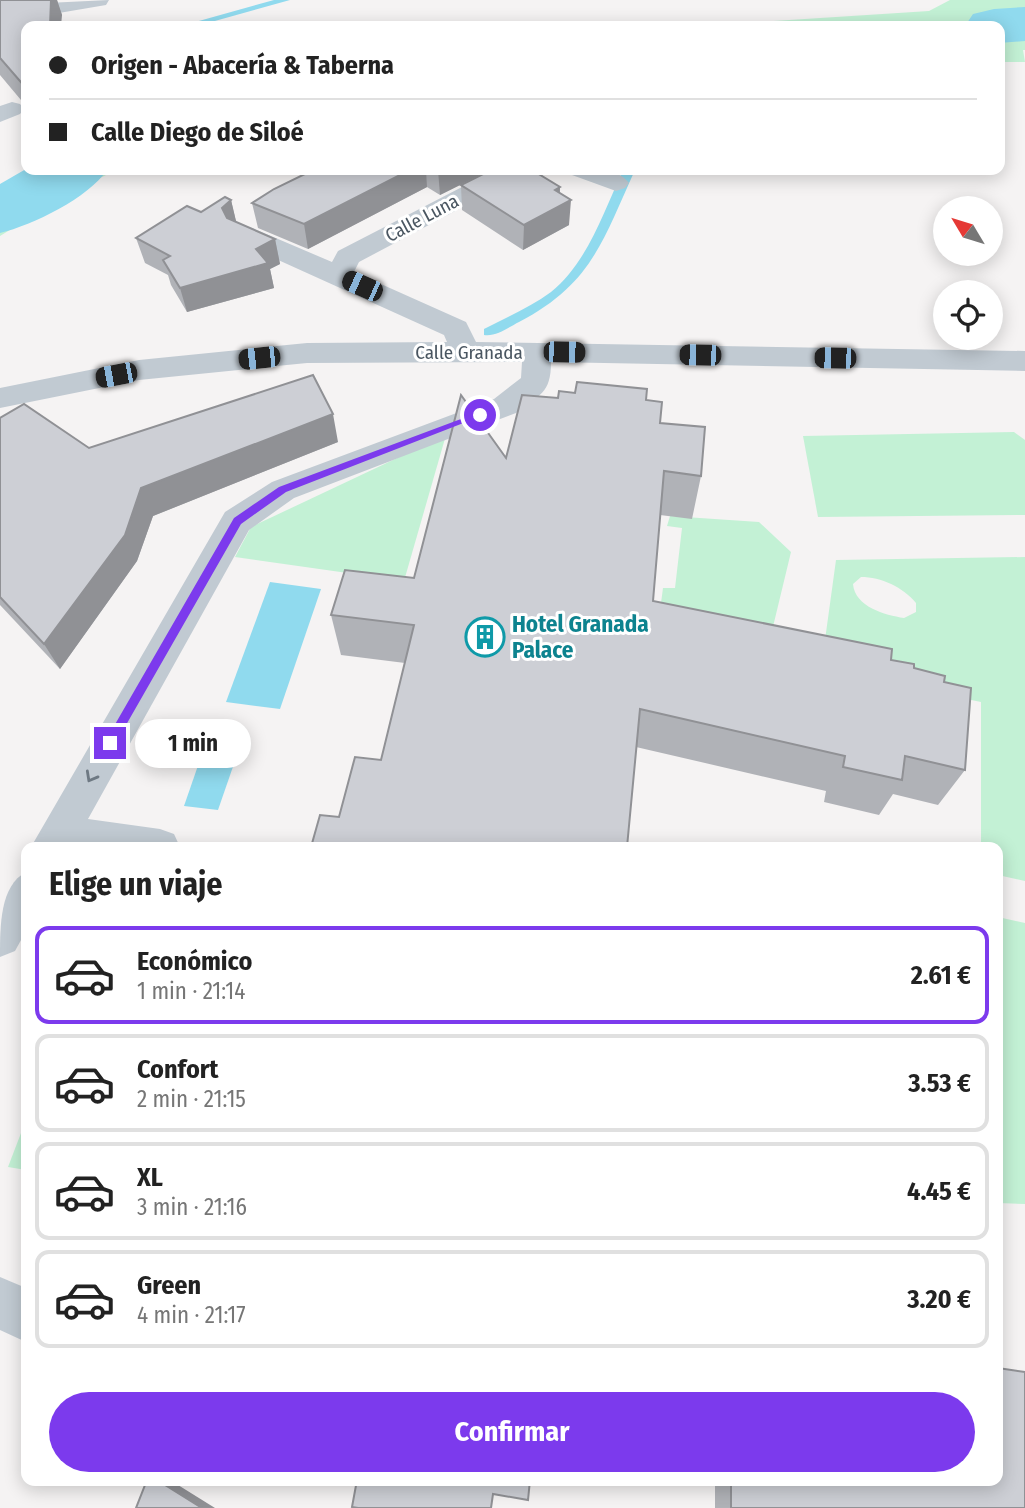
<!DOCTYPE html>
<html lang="es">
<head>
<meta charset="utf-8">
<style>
  :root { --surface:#fff; --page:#f2f2f2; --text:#222; --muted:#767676; --line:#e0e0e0; --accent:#7c3aed }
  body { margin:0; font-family:"Fira Sans Condensed",sans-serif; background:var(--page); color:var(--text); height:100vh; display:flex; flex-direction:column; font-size:26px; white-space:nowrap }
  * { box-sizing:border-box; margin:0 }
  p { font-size:23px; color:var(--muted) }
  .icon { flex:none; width:38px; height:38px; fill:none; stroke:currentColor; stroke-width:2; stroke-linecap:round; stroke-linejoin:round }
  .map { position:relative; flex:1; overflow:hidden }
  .sheet { position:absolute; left:21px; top:842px; width:982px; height:644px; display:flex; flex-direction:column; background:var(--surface); border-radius:14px; box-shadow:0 4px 18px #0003 }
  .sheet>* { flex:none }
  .hud { position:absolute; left:21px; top:21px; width:984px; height:154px; border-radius:14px; box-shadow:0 4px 18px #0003; display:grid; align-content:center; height:154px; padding:0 28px; background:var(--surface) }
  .needle { width:46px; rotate:308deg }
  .controls { position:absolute; left:933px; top:196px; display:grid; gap:14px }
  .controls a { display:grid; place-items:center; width:70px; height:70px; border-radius:50%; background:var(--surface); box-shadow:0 4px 18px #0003; font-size:35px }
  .end { position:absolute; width:32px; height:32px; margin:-16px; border:9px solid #7c3aed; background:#fff; box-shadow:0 0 0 4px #fff }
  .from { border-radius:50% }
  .bubble { position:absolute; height:49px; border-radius:24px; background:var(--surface); box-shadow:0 4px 18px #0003; font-size:23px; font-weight:700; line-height:49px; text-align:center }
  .car { position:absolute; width:21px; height:42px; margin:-21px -10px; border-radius:9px; box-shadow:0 0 5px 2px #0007; background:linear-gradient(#222 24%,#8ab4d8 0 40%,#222 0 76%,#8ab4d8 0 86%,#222 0) }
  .hud b { display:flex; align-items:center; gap:24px; height:66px; font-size:26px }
  .hud b+b { border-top:2px solid var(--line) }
  .hud i { width:18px; height:18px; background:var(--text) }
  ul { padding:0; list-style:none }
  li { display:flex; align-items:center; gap:21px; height:98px; margin:0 14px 10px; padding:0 14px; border:4px solid var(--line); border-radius:14px }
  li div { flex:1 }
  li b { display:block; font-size:26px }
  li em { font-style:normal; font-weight:700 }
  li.selected { border-color:var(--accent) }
  li>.icon { width:63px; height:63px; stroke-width:1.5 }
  h2 { padding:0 28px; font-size:32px; line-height:84px }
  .button { display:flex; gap:14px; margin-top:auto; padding:14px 28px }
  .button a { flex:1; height:80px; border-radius:42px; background:var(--accent); color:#fff; font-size:28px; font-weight:700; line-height:80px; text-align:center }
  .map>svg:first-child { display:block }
</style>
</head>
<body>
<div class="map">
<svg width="1025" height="1508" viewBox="0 0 1025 1508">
  <rect width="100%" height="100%" fill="#f5f3f3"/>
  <!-- green -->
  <g fill="#c3f1d5" fill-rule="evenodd">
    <path d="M950 0H1025V50H1023L1025 62H999V26H695L929 11Z"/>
    <path d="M51 170H116L74 191 0 236V199Z"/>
    <path d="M1014 432 1025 440V515L818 517 803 436Z"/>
    <path d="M446 435 404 581 235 557 251 527Z"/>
    <path d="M670 516 759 522 791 552 764 664 657 633 663 588H675L682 528 667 526Z"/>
    <path d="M1025 557V881L998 875V847H981V702L821 669 836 560ZM861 577C881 577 903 587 916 603V612L904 618C885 615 855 607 853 584Z"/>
    <path d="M998 917 1025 923V1204L998 1203Z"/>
    <path d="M26 1120V1170L8 1167Z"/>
  </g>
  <!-- water -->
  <g fill="#90daee">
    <path d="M270 582 321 589 280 709 226 702Z"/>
    <path d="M202 754 236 758 218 810 184 806Z"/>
  </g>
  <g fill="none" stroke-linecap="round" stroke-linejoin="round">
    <!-- stream -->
    <g fill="#90daee" fill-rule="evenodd">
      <path d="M274 0H290L197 26H181Z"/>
      <path d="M623 170H635C603 240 592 284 519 322 509 327 496 337 484 335V329C507 317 531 307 551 292 588 262 604 211 623 170Z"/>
    </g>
    <!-- river -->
    <g fill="#90daee" fill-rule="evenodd">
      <path d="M1025 7V41L999 43V26H965L973 14 994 9Z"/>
      <path d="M26 169V170H107C88 198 33 225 0 233V184Z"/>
    </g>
    <!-- minor -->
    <g fill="#c1cad2" fill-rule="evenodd">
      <path d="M0 0 47 3 109 0 106 5 47 15 0 12Z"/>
      <path d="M12 102 20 104 24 109 20 114 0 122V106Z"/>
      <path d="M495 170H527L523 175 359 262 354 272 466 322 476 342 1025 351V371L551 362C551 394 539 395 516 413L294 498 249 530 88 819 160 829 174 834 180 847H31L225 512 272 482 494 399 521 378 522 362 307 363 139 380 0 408V388L139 360 307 343 447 342 444 335 234 240 230 234 234 228 243 226 252 228 332 262 338 251Z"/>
      <path d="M568 170C587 169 617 166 629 183L625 188 616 191 572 175Z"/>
      <path d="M26 872V931L15 951 0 957C0 925 0 886 26 872Z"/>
      <path d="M0 1277 26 1288V1342L0 1330Z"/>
    </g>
  </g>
  <!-- wall -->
  <g fill="#b0b2b7">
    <path d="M0 0H57L62 15 26 26V106L0 75Z"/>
    <path d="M313 170H490L440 195 427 187 308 249 258 228 252 203Z"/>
    <path d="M461 185 560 187V193L569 225 523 250 462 210Z"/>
    <path d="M231 200 236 222 275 239 280 264 270 269 274 288 187 312 171 285 168 275 145 263 136 238Z"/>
    <path d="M558 398 646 400 660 423 701 476 692 519 660 515 653 601 891 660 914 668 944 682 965 770 938 805 893 794 879 815 824 802 826 791 636 747 339 817 381 760 405 663 341 655 331 615 414 578 506 458Z"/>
    <path d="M0 418 89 448 338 442 153 516 137 561 60 669 0 605Z"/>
    <path d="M715 1480H998L1025 1508H715Z"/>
  </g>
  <!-- shaded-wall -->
  <g fill="#909195">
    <path d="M51 0H57L62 15 61 26H50Z"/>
    <path d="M410 170H426L427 187 308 249 304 224Z"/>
    <path d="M438 170H490L440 195Z"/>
    <path d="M560 187 559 206 571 200 569 225 523 250 524 225 555 190Z"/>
    <path d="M231 200 237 225 228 233 222 208Z"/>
    <path d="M275 239 280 264 270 269 274 288 187 312 180 288Z"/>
    <path d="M333 414 338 442 153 516 137 561 60 669 44 644 141 488Z"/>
    <path d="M157 1480H170L215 1508H202Z"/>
  </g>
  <!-- building -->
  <g fill="#cdcfd5" stroke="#909195" stroke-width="2">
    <path d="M0 0H51L50 26H26V88L0 58Z"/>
    <path d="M313 170H410L304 224 252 203 274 189Z"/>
    <path d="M491 170H532L560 187 555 190 571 200 524 225 461 185Z"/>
    <path d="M225 197 231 200 222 208 227 218 275 239 256 249 268 263 180 288 163 260 170 256 136 238 187 206 201 212Z"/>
    <path d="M313 375 333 414 141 488 125 535 44 644 0 597V418L24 404 89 448Z"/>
    <path d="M577 382 647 389 646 400 662 402 660 423 705 427 701 476 664 471 653 601 892 649 891 660 914 664V668L945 676 944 682 971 688 965 770 905 756 902 780 843 767 845 756 640 709 627 847H311L320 815 339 817 355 757 381 760 414 625 331 615 345 570 414 578 461 395 506 458 522 395 558 398 559 391 575 393Z"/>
    <path d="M998 1368 1025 1372V1508H731V1480H998Z"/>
    <path d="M147 1480H157L202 1508H136Z"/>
    <path d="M357 1480H530L528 1500 493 1494 491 1508H358L352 1507Z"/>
  </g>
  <!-- one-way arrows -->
  <defs><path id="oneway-chevron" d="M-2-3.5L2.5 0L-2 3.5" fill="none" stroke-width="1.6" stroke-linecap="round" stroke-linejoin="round" transform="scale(1.75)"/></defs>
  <use stroke="#6e7983" href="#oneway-chevron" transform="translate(91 777) rotate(119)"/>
  <!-- route -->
  <path fill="#7c3aed" d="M477 413 484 415 286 492 241 524 114 746H106V740L234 518 279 487Z"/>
  <!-- icons -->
  <defs>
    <g id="building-ring" transform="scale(2.0125)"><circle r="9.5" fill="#fff" stroke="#0f9aa8" stroke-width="1.5"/><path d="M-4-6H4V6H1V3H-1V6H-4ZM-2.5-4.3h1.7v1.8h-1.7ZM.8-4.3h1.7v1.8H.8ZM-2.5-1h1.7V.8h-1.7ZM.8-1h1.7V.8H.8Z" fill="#0f9aa8"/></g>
  </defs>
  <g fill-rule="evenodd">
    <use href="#building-ring" x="485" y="637"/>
  </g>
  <g text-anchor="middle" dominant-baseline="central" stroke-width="6" stroke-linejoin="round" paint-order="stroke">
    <!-- far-street labels -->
    <g font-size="19" fill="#4a5661" stroke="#fff">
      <text transform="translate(422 218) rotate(-28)">Calle Luna</text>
      <text x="469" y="352">Calle Granada</text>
    </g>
    <!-- culture labels -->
    <g font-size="23" font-weight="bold" fill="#0d838f" stroke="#fff" text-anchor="start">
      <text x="512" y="624">Hotel Granada<tspan x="512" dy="26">Palace</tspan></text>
    </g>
  </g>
</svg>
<div class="controls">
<a><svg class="needle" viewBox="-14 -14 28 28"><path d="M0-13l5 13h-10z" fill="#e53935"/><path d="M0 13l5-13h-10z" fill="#767676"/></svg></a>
<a><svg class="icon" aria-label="locate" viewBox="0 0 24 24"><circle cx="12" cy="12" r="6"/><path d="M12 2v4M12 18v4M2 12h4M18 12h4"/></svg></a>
</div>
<i class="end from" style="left:480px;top:415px"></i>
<i class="end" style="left:110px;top:743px"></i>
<div class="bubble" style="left:135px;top:719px;width:116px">1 min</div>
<i class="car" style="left:362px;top:286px;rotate:294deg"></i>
<i class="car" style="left:564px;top:352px;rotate:91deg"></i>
<i class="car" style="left:700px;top:355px;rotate:271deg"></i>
<i class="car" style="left:259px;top:358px;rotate:264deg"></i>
<i class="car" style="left:835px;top:358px;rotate:271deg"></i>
<i class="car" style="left:116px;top:375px;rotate:259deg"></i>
<div class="hud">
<b><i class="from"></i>Origen - Abacería &amp; Taberna</b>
<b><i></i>Calle Diego de Siloé</b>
</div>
<section class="sheet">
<h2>Elige un viaje</h2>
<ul>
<li class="selected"><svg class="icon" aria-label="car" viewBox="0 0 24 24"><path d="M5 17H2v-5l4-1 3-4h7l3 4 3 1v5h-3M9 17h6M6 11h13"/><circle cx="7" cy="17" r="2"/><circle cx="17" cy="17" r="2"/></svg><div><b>Económico</b><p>1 min · 21:14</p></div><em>2.61 €</em></li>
<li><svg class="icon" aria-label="car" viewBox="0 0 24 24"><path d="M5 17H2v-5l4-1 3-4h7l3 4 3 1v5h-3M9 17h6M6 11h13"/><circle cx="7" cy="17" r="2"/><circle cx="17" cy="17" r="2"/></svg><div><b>Confort</b><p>2 min · 21:15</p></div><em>3.53 €</em></li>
<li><svg class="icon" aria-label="car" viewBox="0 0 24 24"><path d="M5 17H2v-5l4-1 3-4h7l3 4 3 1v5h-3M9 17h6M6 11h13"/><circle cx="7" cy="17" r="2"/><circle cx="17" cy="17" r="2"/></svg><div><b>XL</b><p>3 min · 21:16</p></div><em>4.45 €</em></li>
<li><svg class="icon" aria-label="car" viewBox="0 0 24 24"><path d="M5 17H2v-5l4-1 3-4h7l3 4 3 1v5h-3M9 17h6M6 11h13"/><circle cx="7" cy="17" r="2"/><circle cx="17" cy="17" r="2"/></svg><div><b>Green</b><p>4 min · 21:17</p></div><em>3.20 €</em></li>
</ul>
<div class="button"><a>Confirmar</a></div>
</section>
</div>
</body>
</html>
